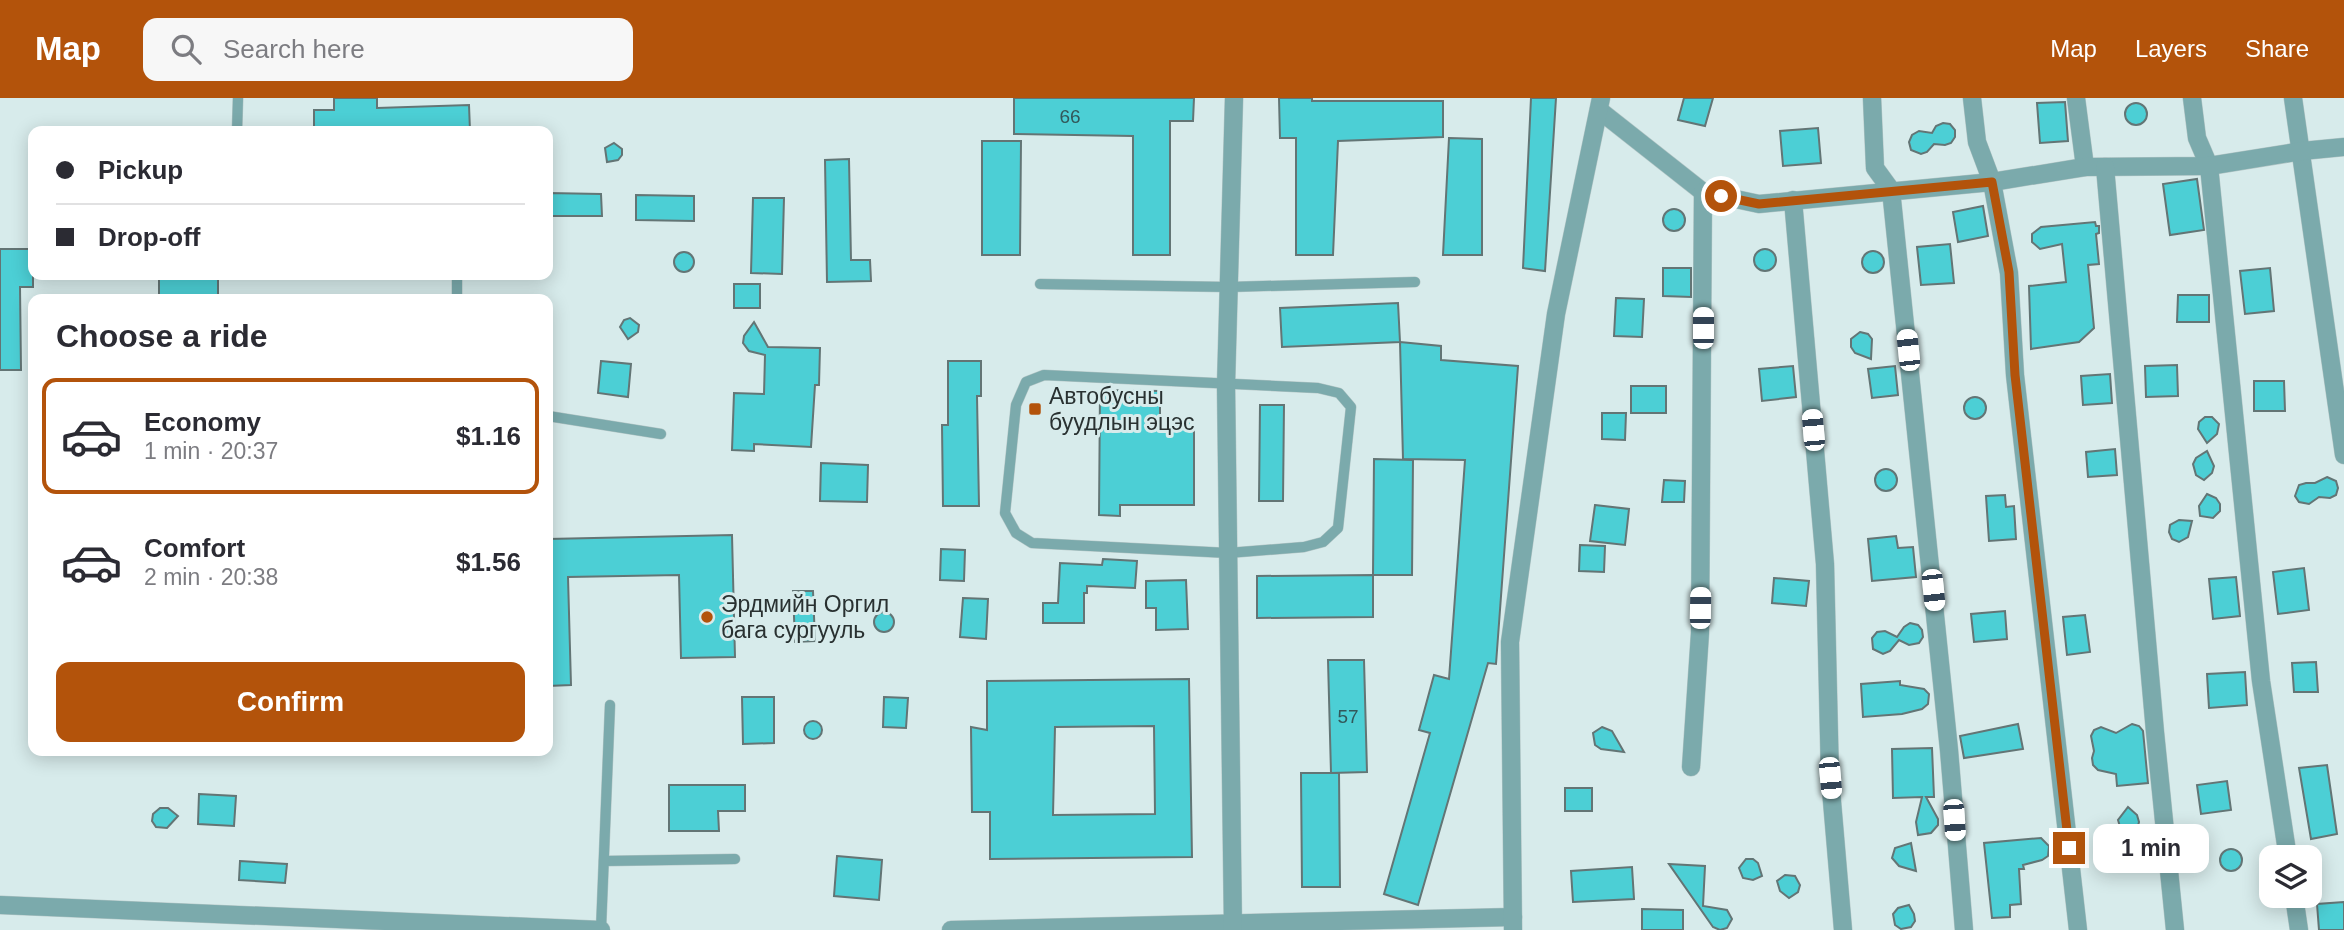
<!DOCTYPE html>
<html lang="en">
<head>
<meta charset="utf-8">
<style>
  :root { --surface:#fff; --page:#f7f7f7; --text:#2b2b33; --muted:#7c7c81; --line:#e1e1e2; --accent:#b3530b }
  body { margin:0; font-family:Helvetica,sans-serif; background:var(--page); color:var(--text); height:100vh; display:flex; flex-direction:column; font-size:26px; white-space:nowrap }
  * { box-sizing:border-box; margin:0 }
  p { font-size:23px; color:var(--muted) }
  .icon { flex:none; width:38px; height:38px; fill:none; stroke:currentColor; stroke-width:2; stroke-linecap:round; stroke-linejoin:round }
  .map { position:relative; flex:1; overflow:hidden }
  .sheet { position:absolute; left:28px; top:196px; width:525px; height:462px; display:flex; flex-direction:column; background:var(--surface); border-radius:14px; box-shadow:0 4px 18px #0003 }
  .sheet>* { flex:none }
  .hud { position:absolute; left:28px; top:28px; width:525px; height:154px; border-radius:14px; box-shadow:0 4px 18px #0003; display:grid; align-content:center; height:154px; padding:0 28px; background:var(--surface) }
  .tools { position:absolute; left:2259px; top:747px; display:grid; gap:14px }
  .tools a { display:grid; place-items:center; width:63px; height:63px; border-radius:14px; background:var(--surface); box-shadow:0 4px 18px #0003; font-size:35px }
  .end { position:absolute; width:32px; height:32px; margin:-16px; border:9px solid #b3530b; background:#fff; box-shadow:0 0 0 4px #fff }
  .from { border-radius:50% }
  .bubble { position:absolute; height:49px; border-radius:14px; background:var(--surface); box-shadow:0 4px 18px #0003; font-size:23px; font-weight:600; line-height:49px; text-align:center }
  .car { position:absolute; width:21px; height:42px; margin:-21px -10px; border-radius:9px; box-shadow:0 0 5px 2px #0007; background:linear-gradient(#fff 24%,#345 0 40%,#fff 0 76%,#345 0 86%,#fff 0) }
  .hud b { display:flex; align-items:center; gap:24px; height:66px; font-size:26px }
  .hud b+b { border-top:2px solid var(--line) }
  .hud i { width:18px; height:18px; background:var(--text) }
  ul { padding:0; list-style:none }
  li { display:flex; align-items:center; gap:21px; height:116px; margin:0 14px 10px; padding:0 14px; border:4px solid transparent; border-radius:14px }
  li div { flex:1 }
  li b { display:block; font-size:26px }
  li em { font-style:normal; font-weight:600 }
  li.current { border-color:var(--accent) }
  li>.icon { width:63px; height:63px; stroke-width:1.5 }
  h2 { padding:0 28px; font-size:32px; line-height:84px }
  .cta { display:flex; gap:14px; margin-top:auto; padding:14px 28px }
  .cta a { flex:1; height:80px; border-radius:14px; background:var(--accent); color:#fff; font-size:28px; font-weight:600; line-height:80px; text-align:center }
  header { display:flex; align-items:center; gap:42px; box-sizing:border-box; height:98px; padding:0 35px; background:var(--accent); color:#fff }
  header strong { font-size:33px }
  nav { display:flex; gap:38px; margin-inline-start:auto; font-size:24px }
  .search { width:490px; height:63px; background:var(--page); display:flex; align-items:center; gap:18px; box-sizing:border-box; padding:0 24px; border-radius:14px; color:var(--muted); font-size:26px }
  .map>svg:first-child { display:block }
</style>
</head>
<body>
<header>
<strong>Map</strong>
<div class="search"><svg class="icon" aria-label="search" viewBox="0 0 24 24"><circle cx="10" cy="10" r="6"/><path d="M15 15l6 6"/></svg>Search here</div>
<nav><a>Map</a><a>Layers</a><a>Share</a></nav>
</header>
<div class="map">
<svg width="2344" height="832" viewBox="0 0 2344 832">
  <rect width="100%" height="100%" fill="#d7ebeb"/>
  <!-- building -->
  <g fill="#4ccfd5" stroke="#637575" stroke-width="2" fill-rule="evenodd">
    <path d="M334 0H377V10L469 7 470 33H314V12H334Z"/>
    <path d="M1014 0H1194L1193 23H1170V157H1133V38L1014 36Z"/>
    <path d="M1279 0H1312V3H1443V39L1338 43 1333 157H1296V40H1280Z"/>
    <path d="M1531 0H1556L1545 173 1523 170Z"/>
    <path d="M1684 0H1713L1705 28 1678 22Z"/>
    <path d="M2065 4 2068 43 2040 45 2037 5Z"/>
    <circle cx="2136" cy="16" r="11"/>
    <path d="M1943 25 1950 26 1955 32V39L1951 45 1945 47 1934 46 1927 54 1921 56 1911 52 1909 44 1912 37 1919 33 1932 35 1936 28Z"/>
    <path d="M1818 30 1821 65 1783 68 1780 33Z"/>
    <path d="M1449 40 1482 41V157H1443Z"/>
    <path d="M982 43H1021L1020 157H982Z"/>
    <path d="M614 45 622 51V57L618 62 607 64 605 50Z"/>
    <path d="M849 61 851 162H870L871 183 827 184 825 62Z"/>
    <path d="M2197 81 2204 132 2170 137 2163 86Z"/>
    <path d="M548 95 601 96 602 118H548Z"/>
    <path d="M636 97 694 98V123L636 122Z"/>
    <path d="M753 100H784L782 176 751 175Z"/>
    <path d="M1983 108 1988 138 1958 144 1953 114Z"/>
    <circle cx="1674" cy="122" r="11"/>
    <path d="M2095 124 2096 128H2099V135L2096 136 2099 166 2088 167 2094 230 2079 244 2031 251 2029 188 2066 184 2062 146 2040 151 2032 144V136L2041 129Z"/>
    <path d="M1950 146 1954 185 1921 187 1917 149Z"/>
    <circle cx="1765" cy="162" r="11"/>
    <path d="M0 151H33V189H20L21 272H0Z"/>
    <circle cx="1873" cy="164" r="11"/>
    <circle cx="684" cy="164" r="10"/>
    <path d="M1663 170H1691V199L1663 198Z"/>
    <path d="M2270 170 2274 213 2245 216 2240 173Z"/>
    <rect x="159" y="177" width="59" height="24"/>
    <rect x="734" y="186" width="26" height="24"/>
    <path d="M2178 197H2209V224H2177Z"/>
    <path d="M1616 200 1644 201 1642 239 1614 238Z"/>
    <path d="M1398 205 1400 244 1282 249 1280 210Z"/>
    <path d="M630 220 639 227 638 234 628 241 620 229 624 222Z"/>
    <path d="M754 224 768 249 820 250 819 287H815L811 349 754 346V353L732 352 734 295 764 296 765 257 749 253 743 245 744 238Z"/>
    <path d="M1860 234 1868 236 1872 241 1871 261 1855 255 1851 249V241Z"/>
    <path d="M1400 244 1441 248V262L1518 268 1496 566 1488 565 1418 807 1384 796 1430 635 1419 632 1434 577 1449 581 1465 362 1403 361Z"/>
    <path d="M601 263 631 266 628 299 598 295Z"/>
    <path d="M948 263H981V298H977L979 408H943L942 327H948Z"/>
    <path d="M2177 267 2178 298 2146 299 2145 268Z"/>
    <path d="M1793 268 1796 299 1762 303 1759 271Z"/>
    <path d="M1895 268 1898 297 1872 300 1868 271Z"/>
    <path d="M2110 276 2112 305 2083 307 2081 278Z"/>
    <path d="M2254 283H2284L2285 313H2254Z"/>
    <rect x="1631" y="288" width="35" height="27"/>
    <path d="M1100 292 1160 293V324H1194V407H1120V418L1099 417Z"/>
    <circle cx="1975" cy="310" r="11"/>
    <path d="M1260 307H1284L1283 403H1259Z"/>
    <path d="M1602 315H1626L1625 342 1602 341Z"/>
    <path d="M2205 319H2212L2219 326 2217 336 2207 345 2198 331 2199 324Z"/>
    <path d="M2115 351 2117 377 2088 379 2086 354Z"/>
    <path d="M2207 353 2214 368 2212 375 2204 382 2196 377 2193 366 2196 360Z"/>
    <path d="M1374 361 1413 362 1412 477H1373Z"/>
    <path d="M821 365 868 367 867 404 820 403Z"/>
    <circle cx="1886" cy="382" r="11"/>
    <path d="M2327 379 2336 383 2338 390 2336 397 2330 400 2319 399 2309 406 2299 404 2295 398 2299 387 2306 385H2315Z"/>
    <path d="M1664 382 1685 383 1684 404H1662Z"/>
    <path d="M2207 396 2216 400 2220 406V413L2213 420 2200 418 2199 408Z"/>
    <path d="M2005 397 2006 409 2014 408 2016 441 1989 443 1986 398Z"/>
    <path d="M1595 407 1629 411 1625 447 1590 443Z"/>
    <path d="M2179 422 2192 423 2188 439 2179 444 2172 441 2169 434 2170 427Z"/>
    <path d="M732 437 735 559 681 560 679 477 568 479 571 587 548 588V441Z"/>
    <path d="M1896 438 1898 450 1913 449 1916 479 1872 483 1868 441Z"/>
    <path d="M1580 447 1605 448 1604 474 1579 473Z"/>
    <path d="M941 451 965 452 964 483 940 482Z"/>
    <path d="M1103 461 1137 463 1135 490 1087 488V495H1084V525H1043V505H1058L1060 465 1102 467Z"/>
    <path d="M2304 470 2309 512 2278 516 2273 474Z"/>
    <path d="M1373 477V519L1257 520V478Z"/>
    <path d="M2236 479 2240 518 2213 521 2209 481Z"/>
    <path d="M1774 480 1809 483 1806 508 1772 505Z"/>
    <path d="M1186 482 1188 531 1156 532V510H1146V483Z"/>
    <path d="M793 493H813L815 543 795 544Z"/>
    <path d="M963 500 988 501 986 541 960 539Z"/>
    <path d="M2005 513 2007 541 1974 544 1971 516Z"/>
    <circle cx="884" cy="524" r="10"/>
    <path d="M2085 517 2090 554 2067 557 2063 519Z"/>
    <path d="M1910 525 1918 527 1922 532 1923 539 1919 545 1909 547 1899 542 1890 553 1883 556 1873 551 1872 540 1877 534 1885 533 1897 539 1904 529Z"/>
    <path d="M1328 562H1364L1367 674 1331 675Z"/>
    <path d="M2316 564 2318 594H2294L2292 565Z"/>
    <path d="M2245 574 2247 607 2209 610 2207 576Z"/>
    <path d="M1189 581 1192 759 990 761V714H972L971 629 987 632V583ZM1154 628 1155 716 1053 717 1055 629Z"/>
    <path d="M1900 583V587L1924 591 1929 596 1928 606 1922 611 1902 616 1863 619 1861 586Z"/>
    <path d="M742 599H774V645L743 646Z"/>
    <path d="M884 599 908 600 906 630 883 629Z"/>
    <circle cx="813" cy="632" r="9"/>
    <path d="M2018 626 2023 651 1964 660 1960 638Z"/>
    <path d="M2132 626 2139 628 2143 633 2148 685 2117 688 2116 676 2098 672 2093 667 2092 660 2094 653 2091 638 2094 632 2101 629 2116 635Z"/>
    <path d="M1602 629 1612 633 1624 654 1601 651 1595 647 1593 635Z"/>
    <path d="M1932 650 1934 699H1926L1938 721V727L1931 735 1918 737 1916 724 1922 699 1893 700 1892 651Z"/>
    <path d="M2327 667 2337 736 2311 741 2299 670Z"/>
    <path d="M1301 675H1339L1340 789H1302Z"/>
    <path d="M2227 683 2231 712 2201 716 2197 687Z"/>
    <path d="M669 687H745V713H718L719 733H669Z"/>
    <rect x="1565" y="690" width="27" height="23"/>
    <path d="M199 696 236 698 234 728 198 726Z"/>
    <path d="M2128 709 2137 717 2139 724 2137 731 2128 735 2121 732 2118 722Z"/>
    <path d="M160 710H168L178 718 167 730 156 729 152 723 153 716Z"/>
    <path d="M2041 740 2049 748 2048 758 2042 762 2023 767 2024 771H2019L2021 806 2010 807V819L1992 820 1984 745Z"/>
    <path d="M1911 745 1916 773 1899 768 1892 760 1895 750Z"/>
    <circle cx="2231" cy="762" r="11"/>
    <path d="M837 758 882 762 879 802 834 798Z"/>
    <path d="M1746 761H1753L1758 765 1762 778 1753 782 1743 780 1739 770Z"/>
    <path d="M240 763 287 766 285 785 239 782Z"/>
    <path d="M1669 766 1705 768 1703 808 1727 812 1732 821 1727 830 1720 832 1713 829Z"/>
    <path d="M1632 769 1634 801 1573 804 1571 773Z"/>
    <path d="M1785 777 1795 778 1800 787 1798 794 1789 800 1780 793 1777 783Z"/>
    <path d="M2344 804V832H2319L2317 806Z"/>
    <path d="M1909 807 1914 816 1915 823 1911 829 1901 831 1895 827 1893 816 1898 810Z"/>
    <path d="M1642 811 1683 812V832H1642Z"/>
  </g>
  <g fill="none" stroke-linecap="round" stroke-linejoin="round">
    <!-- service casing -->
    <g stroke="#b4c6c6" stroke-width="11">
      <g id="service">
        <path d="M237 33 238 0"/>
        <path d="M457 177V201"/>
        <path d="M1040 186 1229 189 1415 184"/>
        <path d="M1044 277 1318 290 1339 295 1351 309 1338 430 1323 444 1304 449 1228 455 1032 445 1016 435 1005 415 1016 307 1026 284Z"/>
        <path d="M548 318 661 336"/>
        <path d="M604 763 735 761"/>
        <path d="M601 831 610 607"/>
      </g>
    </g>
    <!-- minor casing -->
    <g stroke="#b4c6c6" stroke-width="19">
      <g id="minor">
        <path d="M1872 0 1875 70 1891 92 1949 652 1964 832"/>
        <path d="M1972 0 1977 44 1992 84 2009 175 2015 277 2078 832"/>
        <path d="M2076 0 2085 69"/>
        <path d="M2192 0 2197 40 2209 68 2261 583 2288 760"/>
        <path d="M2293 0 2344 357"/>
        <path d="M1599 12 1703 94 1759 106 1992 84 2085 69 2209 68 2302 53 2344 49"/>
        <path d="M2105 69 2155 634 2175 832"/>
        <path d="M1793 102 1825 466 1830 680 1843 832"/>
        <path d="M1691 669 1700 535 1703 94"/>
        <path d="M2294 798 2299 832"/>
        <path d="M0 807 601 832"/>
        <path d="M951 832 1513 819"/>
        <path d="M1233 832 1226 287 1234 0"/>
      </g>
    </g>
    <!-- tertiary casing -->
    <g stroke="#b4c6c6" stroke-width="19">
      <path id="tertiary" d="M1513 832 1510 544 1556 216 1601 0"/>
    </g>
    <!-- service -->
    <use href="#service" stroke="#7baaac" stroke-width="10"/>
    <!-- minor -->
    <use href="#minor" stroke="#7baaac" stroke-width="18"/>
    <!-- tertiary -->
    <use href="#tertiary" stroke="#7baaac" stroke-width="18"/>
  </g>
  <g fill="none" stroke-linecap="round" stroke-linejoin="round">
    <!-- route -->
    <path stroke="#b3530b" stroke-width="9" d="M1721 98 1759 106 1992 84 2009 174 2015 277 2069 750"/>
  </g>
  <!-- markers -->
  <g fill="#b3530b" stroke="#d7ebeb" stroke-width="2.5">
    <rect x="1028" y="304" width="14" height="14" rx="3.5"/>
    <circle cx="707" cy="519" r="7"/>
  </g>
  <g text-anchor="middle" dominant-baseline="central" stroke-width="6" stroke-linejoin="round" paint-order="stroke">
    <!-- number labels -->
    <g font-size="19" fill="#32585a">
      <text x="1070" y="18">66</text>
      <text x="1348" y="618">57</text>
    </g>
    <!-- poi labels -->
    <g font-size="23" fill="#293131" stroke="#d7ebeb" text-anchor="start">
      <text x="1049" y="298">Автобусны<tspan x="1049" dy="26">буудлын эцэс</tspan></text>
      <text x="721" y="506">Эрдмийн Оргил<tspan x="721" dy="26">бага сургууль</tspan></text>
    </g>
  </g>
</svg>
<div class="tools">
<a><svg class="icon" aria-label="layers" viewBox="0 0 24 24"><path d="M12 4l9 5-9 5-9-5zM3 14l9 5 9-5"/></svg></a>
</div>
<i class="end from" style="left:1721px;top:98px"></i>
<i class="end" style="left:2069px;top:750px"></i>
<div class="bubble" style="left:2093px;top:726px;width:116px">1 min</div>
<i class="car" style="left:1703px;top:230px;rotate:0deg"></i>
<i class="car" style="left:1908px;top:252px;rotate:354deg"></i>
<i class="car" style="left:1813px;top:332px;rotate:355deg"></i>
<i class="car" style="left:1933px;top:492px;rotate:174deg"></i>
<i class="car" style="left:1700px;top:510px;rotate:1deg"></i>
<i class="car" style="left:1830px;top:680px;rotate:175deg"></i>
<i class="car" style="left:1954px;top:722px;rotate:176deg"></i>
<div class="hud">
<b><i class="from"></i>Pickup</b>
<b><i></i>Drop-off</b>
</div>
<section class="sheet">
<h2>Choose a ride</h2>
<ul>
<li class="current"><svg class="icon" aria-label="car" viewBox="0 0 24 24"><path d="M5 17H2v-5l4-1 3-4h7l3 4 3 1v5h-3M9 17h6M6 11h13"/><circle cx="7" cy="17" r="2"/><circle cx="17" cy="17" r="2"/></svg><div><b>Economy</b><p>1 min · 20:37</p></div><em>$1.16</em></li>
<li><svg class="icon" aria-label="car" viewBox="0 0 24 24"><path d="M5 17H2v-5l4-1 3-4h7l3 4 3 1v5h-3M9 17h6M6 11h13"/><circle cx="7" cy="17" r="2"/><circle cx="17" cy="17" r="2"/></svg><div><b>Comfort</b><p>2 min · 20:38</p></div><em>$1.56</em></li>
</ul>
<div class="cta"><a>Confirm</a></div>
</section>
</div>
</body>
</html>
